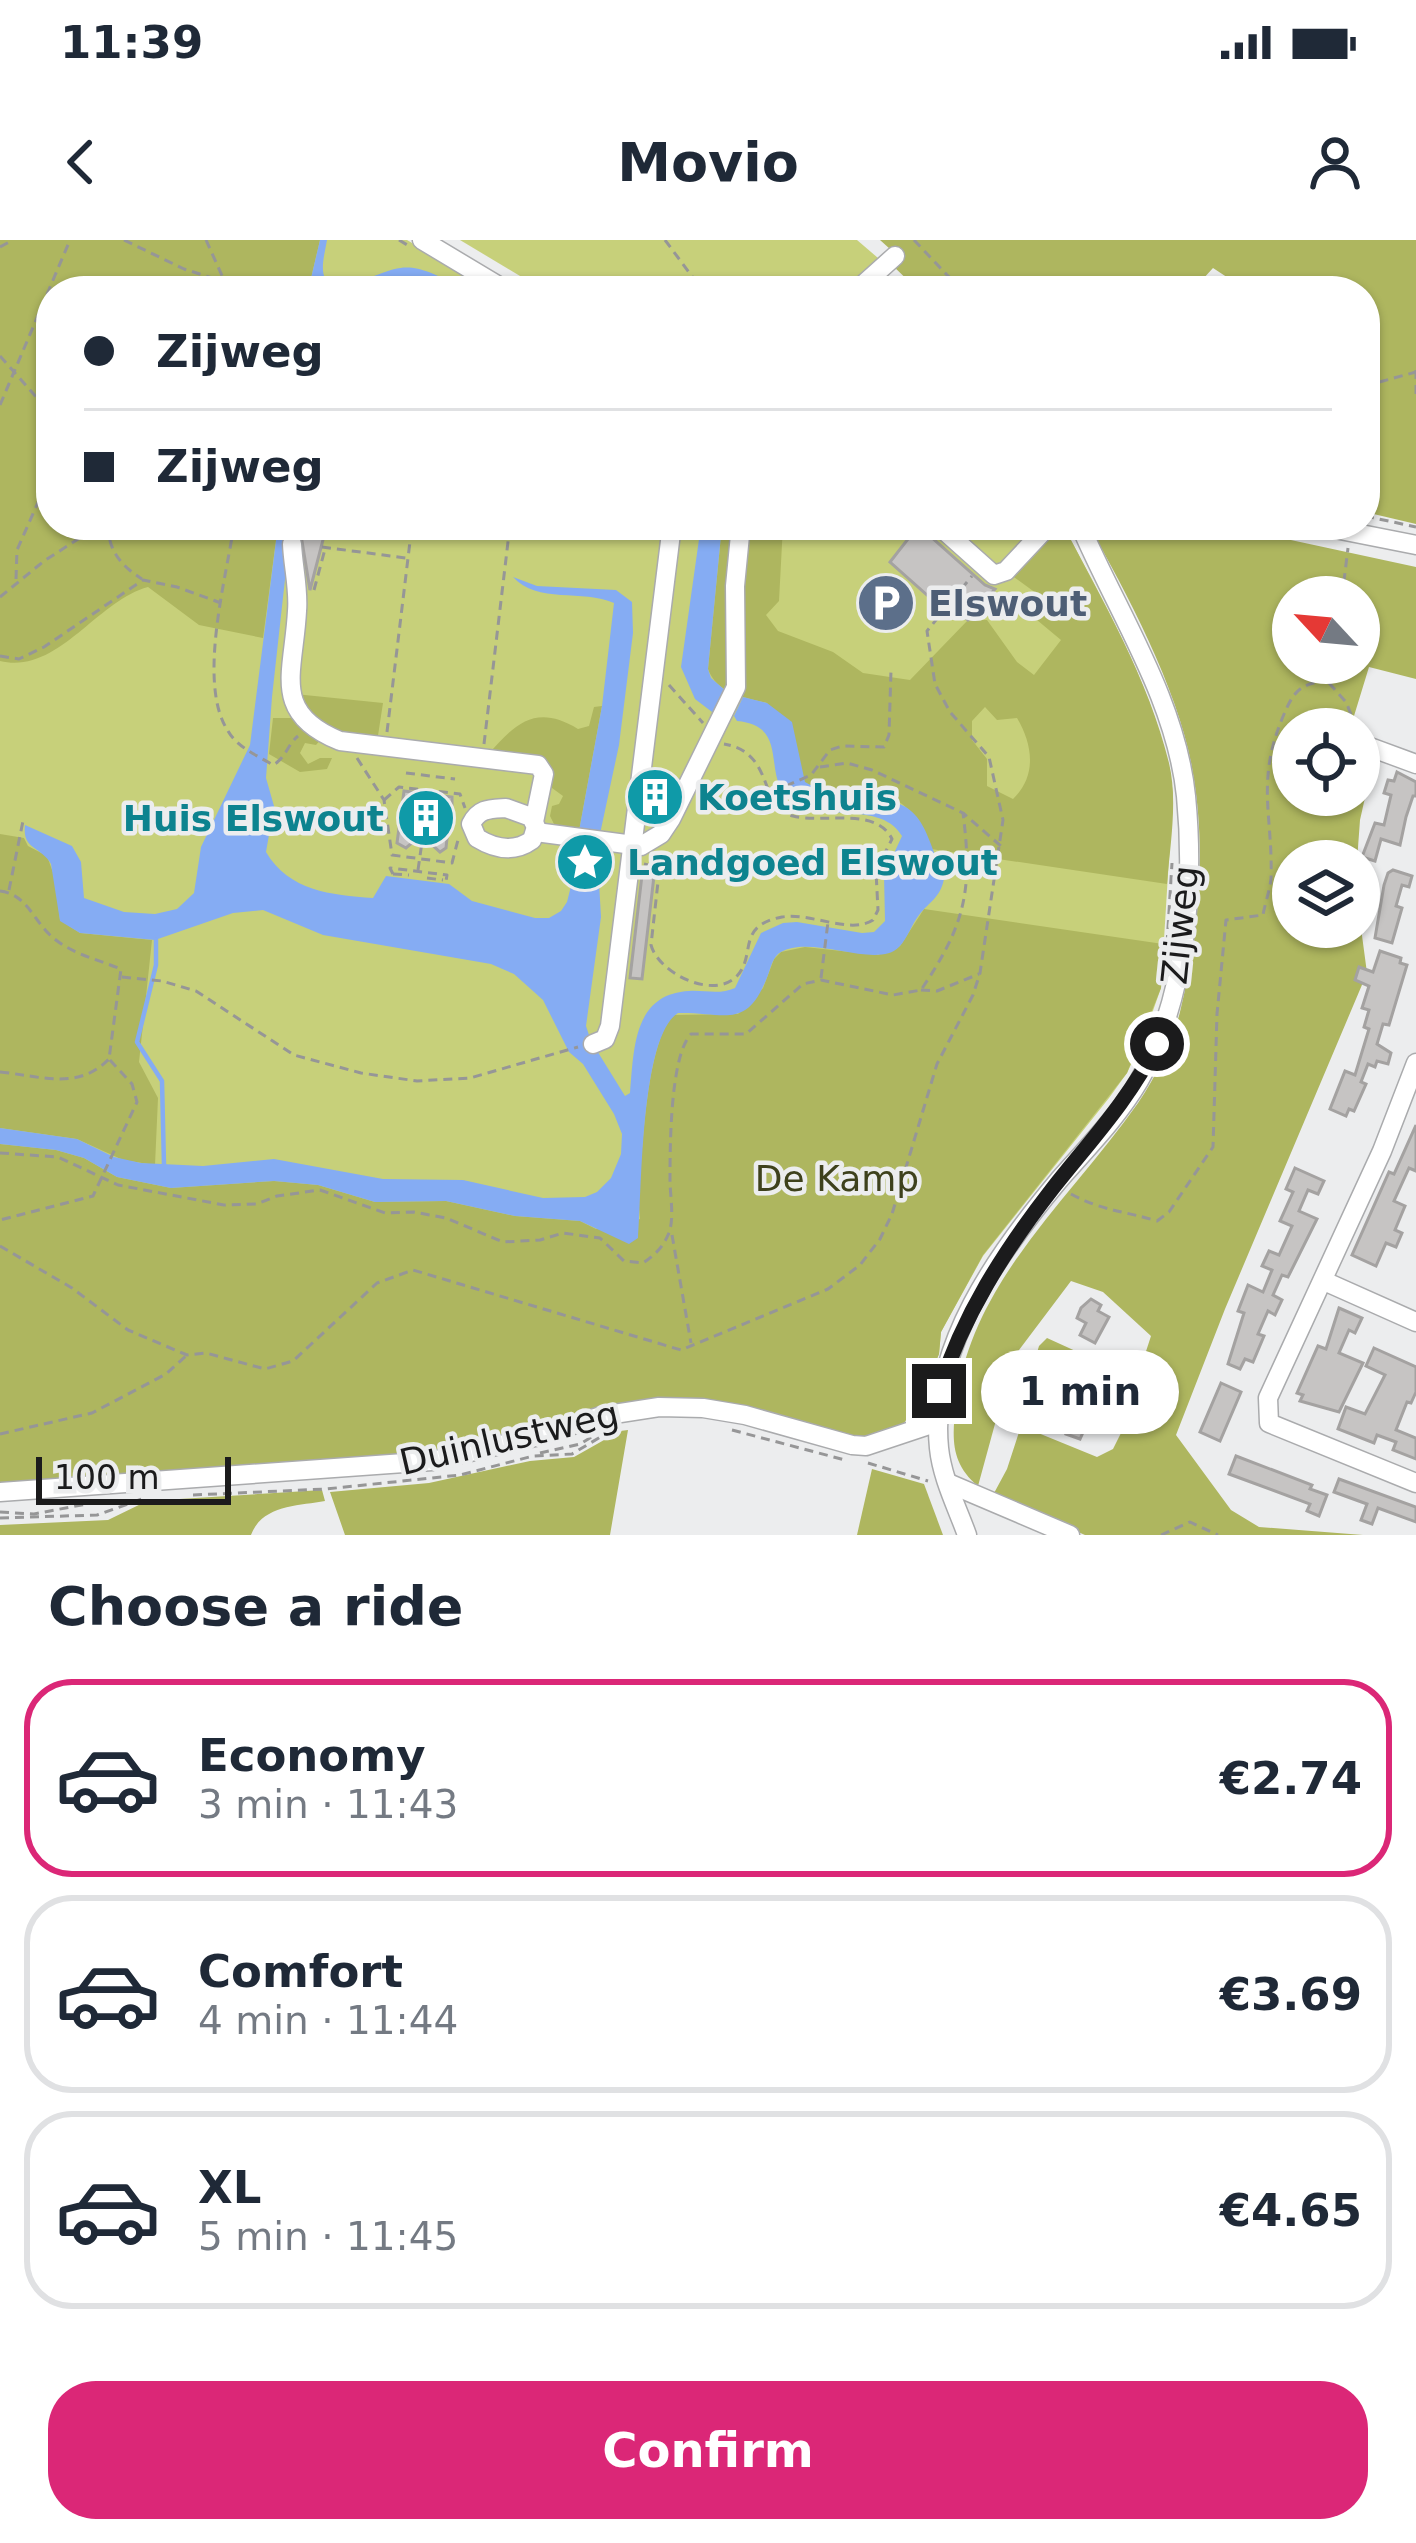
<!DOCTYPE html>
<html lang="en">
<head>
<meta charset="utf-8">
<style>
  :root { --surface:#fff; --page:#f6f6f7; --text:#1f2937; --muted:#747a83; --line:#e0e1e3; --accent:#db2777 }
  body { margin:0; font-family:"DejaVu Sans",sans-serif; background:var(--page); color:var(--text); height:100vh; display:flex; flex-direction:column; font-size:45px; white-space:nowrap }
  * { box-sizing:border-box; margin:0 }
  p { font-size:39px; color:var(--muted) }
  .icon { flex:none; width:66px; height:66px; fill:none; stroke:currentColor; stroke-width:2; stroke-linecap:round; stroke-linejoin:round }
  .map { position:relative; height:1295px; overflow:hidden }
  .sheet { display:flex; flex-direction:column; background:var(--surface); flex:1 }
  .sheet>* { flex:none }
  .top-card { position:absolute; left:36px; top:36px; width:1344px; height:264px; border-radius:48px; box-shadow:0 3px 9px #0004; display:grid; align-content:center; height:264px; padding:0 48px; background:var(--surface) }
  .needle { width:78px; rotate:296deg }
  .tools { position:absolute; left:1272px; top:336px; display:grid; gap:24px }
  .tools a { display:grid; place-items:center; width:108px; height:108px; border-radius:50%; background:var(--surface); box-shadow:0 3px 9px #0004; font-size:60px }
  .scale { position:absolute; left:36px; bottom:30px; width:195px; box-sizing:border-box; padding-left:12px; border:6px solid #1b1b1c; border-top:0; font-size:33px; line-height:42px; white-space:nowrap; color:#1b1b1c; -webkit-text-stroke:9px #ecedee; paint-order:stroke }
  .end { position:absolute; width:54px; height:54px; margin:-27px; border:15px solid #1b1b1c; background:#fff; box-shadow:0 0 0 6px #fff }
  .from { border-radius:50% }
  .bubble { position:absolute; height:84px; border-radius:42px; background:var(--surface); box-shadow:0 3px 9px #0004; font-size:39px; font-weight:700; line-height:84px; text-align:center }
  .top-card b { display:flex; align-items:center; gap:42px; height:114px; font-size:45px }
  .top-card b+b { border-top:3px solid var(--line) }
  .top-card i { width:30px; height:30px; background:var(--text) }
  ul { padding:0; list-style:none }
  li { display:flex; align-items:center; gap:36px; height:198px; margin:0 24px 18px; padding:0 24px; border:6px solid var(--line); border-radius:48px }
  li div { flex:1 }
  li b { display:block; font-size:45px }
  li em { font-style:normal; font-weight:700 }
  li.on { border-color:var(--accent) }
  li>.icon { width:108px; height:108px; stroke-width:1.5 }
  h2 { padding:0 48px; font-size:54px; line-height:144px }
  .action { display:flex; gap:24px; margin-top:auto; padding:24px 48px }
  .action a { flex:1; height:138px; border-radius:48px; background:var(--accent); color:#fff; font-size:48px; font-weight:700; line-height:138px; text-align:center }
  .status { display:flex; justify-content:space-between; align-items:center; height:84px; padding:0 60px; background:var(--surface); direction:ltr }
  .status svg { height:33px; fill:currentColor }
  header { display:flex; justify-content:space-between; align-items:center; height:156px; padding:0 48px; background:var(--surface); font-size:54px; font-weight:700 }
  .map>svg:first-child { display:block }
</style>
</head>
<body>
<div class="status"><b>11:39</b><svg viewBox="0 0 49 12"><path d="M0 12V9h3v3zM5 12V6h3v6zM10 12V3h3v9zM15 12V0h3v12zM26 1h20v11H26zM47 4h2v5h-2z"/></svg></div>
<header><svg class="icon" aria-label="back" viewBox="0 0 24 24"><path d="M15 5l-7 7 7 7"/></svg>Movio<svg class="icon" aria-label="person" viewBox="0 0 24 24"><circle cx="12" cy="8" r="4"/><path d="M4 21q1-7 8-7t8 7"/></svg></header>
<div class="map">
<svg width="1416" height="1295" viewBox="0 0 1416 1295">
  <rect width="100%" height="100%" fill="#ecedee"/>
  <!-- green -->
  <g fill="#c7d07a">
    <path d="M0 0H407L492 51H51V285H1063C1106 367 1161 459 1173 553L1161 748 1143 799 1127 833 1109 858 983 1016 941 1092 939 1114 912 1177 709 1165 0 1247Z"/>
    <path d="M460 0H857L878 18 841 51H545Z"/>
  </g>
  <!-- forest -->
  <g fill="#aeb65f" fill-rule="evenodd">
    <path d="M0 0H320L308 51H51V285H278L263 398 199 385 148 347C96 361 58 435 0 421Z"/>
    <path d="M880 0H1416V284L1365 272V51H1248L1213 28 1192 51H919L892 25 900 18Z"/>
    <path d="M722 285H783L779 361 766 375 778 391 833 412 863 433 910 440 968 380H987L1017 422 1034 435 1061 400 1031 375 1040 356 1011 335 1063 285C1102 360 1149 440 1169 523 1178 561 1170 605 1167 644L931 609C897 521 862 576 804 542L767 463C744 457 717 454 708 429ZM985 467 997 480 1017 478C1033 505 1037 536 1013 559L987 546V519L972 500V481Z"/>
    <path d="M1088 285H1221L1416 327V439L1369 427 1350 489H1293V555H1359V511L1373 522 1360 580 1357 621H1293V687H1359V673L1367 733 1225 1069 1176 1195 1231 1270 1259 1287 1363 1295H1085L993 1255 1007 1229 1021 1186 1097 1217 1113 1209 1127 1181 1122 1170 1032 1129 1039 1106 1047 1098 1137 1139 1151 1096 1103 1052 1071 1041 1013 1118 978 1246C950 1223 952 1197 956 1164 971 1041 1071 959 1138 863 1156 837 1172 803 1180 772 1199 693 1207 608 1192 528 1179 452 1127 352 1088 285ZM1293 357H1359V423H1293Z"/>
    <path d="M295 454 383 463 377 502 323 490Z"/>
    <path d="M602 466 579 591 555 586 550 576 552 566 559 564 563 556 552 548 551 527 545 521 488 515C516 482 537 464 578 489L589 486 594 467Z"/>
    <path d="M273 478H294L321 499 316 505 305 503 300 513 308 524 320 518H332L327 529 300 532 269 514Z"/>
    <path d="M0 594 24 598 28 606 47 616 55 638 60 680 80 693 152 700 139 822 158 858 155 925 123 920 77 899 0 888Z"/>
    <path d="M924 669 1163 704 1161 748 1127 833 983 1015 941 1092 939 1114 920 1160 902 1186 857 1200 709 1165 428 1214 0 1246V904L56 910 84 918 117 937 171 948 274 941 318 945 375 962 446 961 515 976 580 981 596 989 640 979 638 958C643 914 645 807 673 775L738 774 763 748 774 719 781 712 805 707 878 715 900 706Z"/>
    <path d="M628 1190 610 1295H345L330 1252 429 1243 530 1221 574 1217 620 1191Z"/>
    <path d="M872 1229 924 1244 943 1295H857Z"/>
    <path d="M322 1250 325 1261C298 1266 262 1265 251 1295H0V1285L108 1280 147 1261Z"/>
  </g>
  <!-- water -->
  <g fill="#85acf3">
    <path d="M320 0H327C324 18 316 40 336 49 403 30 398 11 466 51H428L402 45 385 51H308Z"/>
    <path d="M278 285H291L272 457 266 538 274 566 266 612C289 651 331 655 373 658L386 636 449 644 472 661 535 678H549L561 671 567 662 578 618 579 591 602 466 614 363C583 349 537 364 513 337L537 346 616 350 632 362 633 393 619 505 597 608 601 677 586 786 591 801 625 856 630 853C634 809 633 754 689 751 705 750 720 755 735 748L761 693 783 683 797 682 862 693 874 692 885 681 884 635 902 596C882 562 829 581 797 564 756 543 795 486 737 481L734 476 743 457 767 463 792 482 805 542C819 551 834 551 850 553 923 562 919 573 944 639 940 658 930 661 919 675 911 685 908 698 899 707 877 730 812 694 781 712 773 716 771 727 768 735 747 791 726 772 678 773 640 797 642 953 638 998L629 1004 580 981 515 976 446 961 375 962 318 945 274 941 171 948 117 937 84 918 56 910 0 904V888L77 899 114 917 141 923 203 926 274 919 383 939 463 940 543 958 585 957 597 952 611 938 621 914 622 894 614 874 583 824 569 812 543 760 514 734 491 724 323 695 263 670 233 673 155 700 80 693 60 681 51 624C41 606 22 610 25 585L72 606 81 622 84 658 124 672 155 674 177 669 194 653 201 607 250 505Z"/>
    <path d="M701 285H722L708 429 711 438 726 451 716 475 695 459 681 427Z"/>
  </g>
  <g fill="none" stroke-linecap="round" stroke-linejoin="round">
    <!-- stream -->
    <path stroke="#85acf3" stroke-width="4.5" d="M156 700V725L137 802 162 841 164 925"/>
  </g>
  <!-- building -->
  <g fill="#c6c4c3" stroke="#a4a2a1" stroke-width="3">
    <path d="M304 285H322L320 296H324L310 350 301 295Z"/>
    <path d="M925 286 929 295 985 345 995 349 968 380 941 358 936 363 890 322 915 290 919 293Z"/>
    <path d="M1397 532 1416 542V556H1413L1406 577 1400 605 1381 599 1375 621 1362 617 1375 583 1384 585 1391 555 1384 553 1388 540 1394 541Z"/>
    <path d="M404 551 452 557V589H448L446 608 440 612 430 603 414 601 406 608 397 603Z"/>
    <path d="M1393 630 1412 636 1409 647 1402 645 1396 666 1402 668 1392 703 1375 698 1384 645 1388 633Z"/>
    <path d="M642 635 654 636 642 739 630 738Z"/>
    <path d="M1380 711 1401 718 1400 723 1407 725 1389 785 1383 784 1377 804 1391 813 1388 824 1377 821 1375 827 1368 824 1361 842 1366 844 1354 871 1349 869 1346 876 1330 869 1345 831 1355 835 1369 789 1364 787 1369 770 1362 768 1369 746 1355 740 1359 727 1373 732Z"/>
    <path d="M1416 885V931L1409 928 1394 961 1405 966 1395 990 1402 993 1396 1007 1386 1003 1376 1026 1352 1015 1389 932 1394 934Z"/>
    <path d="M1295 928 1324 941 1318 954 1308 950 1299 971 1317 979 1288 1037 1282 1035 1273 1055 1282 1060 1275 1075 1268 1071 1258 1094 1264 1096 1253 1122 1245 1119 1240 1129 1228 1124 1244 1073 1238 1071 1248 1045 1263 1052 1272 1030 1262 1026 1269 1011 1279 1015 1292 986 1280 981 1293 952 1286 949Z"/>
    <path d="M1091 1059 1101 1065 1098 1071 1109 1077 1095 1103 1080 1095 1086 1083 1077 1078 1081 1068Z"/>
    <path d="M1339 1068 1362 1078 1355 1093 1349 1090 1339 1113 1363 1123 1339 1172 1300 1161 1303 1155 1297 1153 1318 1106 1326 1109Z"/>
    <path d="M1374 1108 1416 1127V1152L1411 1163 1407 1162 1396 1190 1416 1198V1219L1393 1210 1396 1202 1377 1195 1374 1203 1338 1189 1346 1167 1365 1174 1385 1135 1366 1126Z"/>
    <path d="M1221 1143 1241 1152 1220 1201 1200 1192Z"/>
    <path d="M1071 1157 1082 1162 1080 1168 1092 1172 1080 1199 1066 1194 1071 1182 1060 1178 1062 1168Z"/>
    <path d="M1236 1216 1312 1245 1310 1249 1327 1255 1319 1276 1307 1271 1310 1264 1229 1234Z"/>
    <path d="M1339 1239 1416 1267V1282L1378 1268 1372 1284 1361 1280 1367 1264 1334 1252Z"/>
  </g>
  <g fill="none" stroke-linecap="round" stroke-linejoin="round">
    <!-- minor casing -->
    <g stroke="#aaabad" stroke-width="21">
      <g id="minor">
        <path d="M422 0 507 51"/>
        <path d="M856 51 895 16"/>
        <path d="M792 285V287"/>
        <path d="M938 285 994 335 1006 331 1049 285"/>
        <path d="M1315 285 1416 305"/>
        <path d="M292 304C293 326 299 350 297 371 294 432 270 473 340 501L538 525 544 534 534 582"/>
        <path d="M1359 503 1416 524"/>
        <path d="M506 568 531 577 536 587 532 600C514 613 495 609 477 598L471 584C479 568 490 569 506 568Z"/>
        <path d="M536 592 641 606 661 594 671 579 736 447 735 346 741 285"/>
        <path d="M593 804 605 799 610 786 672 285"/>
        <path d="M1416 823 1382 911 1268 1158 1269 1183 1416 1243"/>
        <path d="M1324 1041 1416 1082"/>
        <path d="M948 1243 1070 1295"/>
        <path d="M0 1252 432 1221 535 1197 601 1176 659 1167 703 1168 745 1175 852 1205 866 1206 938 1182"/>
        <path d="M967 1295C957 1267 942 1238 939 1208 929 1108 998 1013 1059 940 1087 908 1117 878 1139 841 1186 759 1195 649 1186 556 1176 459 1117 372 1080 285"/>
      </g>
    </g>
    <!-- path -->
    <g stroke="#969697" stroke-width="3" stroke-dasharray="9 6" stroke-linecap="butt">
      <path d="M124 0 184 29 225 42 235 51"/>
      <path d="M206 0 224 40"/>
      <path d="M399 0 409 6"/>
      <path d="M665 0 694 39 695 51"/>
      <path d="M914 0 948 36 969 51"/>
      <path d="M0 7 13 0"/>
      <path d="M201 51 216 40"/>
      <path d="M400 51H413"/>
      <path d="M0 116 46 168 51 188"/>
      <path d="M1416 130V158"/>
      <path d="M1365 146 1416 132"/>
      <path d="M0 165 70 0"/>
      <path d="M1365 276 1416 287"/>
      <path d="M108 285C108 310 121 326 142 339"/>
      <path d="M234 285C226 339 197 444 228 491 237 507 258 516 273 525 286 518 287 505 298 496"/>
      <path d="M1241 285 1302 294"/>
      <path d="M322 307 406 318"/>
      <path d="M16 339 17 310 51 233"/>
      <path d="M314 350 325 309"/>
      <path d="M0 357 44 321 100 285"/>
      <path d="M1342 357 1348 308"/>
      <path d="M0 416 19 419 44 407 143 340 177 347 221 363"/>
      <path d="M1329 443 1346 462 1357 489"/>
      <path d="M669 445 703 483"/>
      <path d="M387 492 412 285"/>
      <path d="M484 504 510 285"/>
      <path d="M357 518 384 560 392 615 452 623 459 596"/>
      <path d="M820 527 847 523 872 530 963 573 1002 607"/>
      <path d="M406 533 455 539"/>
      <path d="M772 552 811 535 830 510 842 506 884 507 889 495 891 430"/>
      <path d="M384 560 399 547 460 554 465 568"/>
      <path d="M644 624 653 626 659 633 651 705C658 732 710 759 735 738 758 717 734 686 782 677 811 672 850 695 873 680L878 670 876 631 892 599C876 566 822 584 793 576 757 567 776 513 724 504"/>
      <path d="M418 630 422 602"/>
      <path d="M393 634 390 628 447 635 446 641 443 640"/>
      <path d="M393 634 409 635"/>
      <path d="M427 638 443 640"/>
      <path d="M9 650 23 581"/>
      <path d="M0 651C26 654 33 679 50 695 69 713 96 719 121 729L109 819 132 844 137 862 93 956 0 980"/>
      <path d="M1167 704 1172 623"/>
      <path d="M122 737 162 741 196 751 294 815 361 833 417 841 470 838 578 807"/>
      <path d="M821 738 828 682"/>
      <path d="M921 750 937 751 979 734"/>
      <path d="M0 832C42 836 77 851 109 819"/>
      <path d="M0 913 58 917 118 945 224 965 257 964 277 956 320 950 385 973 414 972 446 978 503 1002 540 1000 563 993 600 998 624 1021 643 1023C654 1016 663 1007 668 995 675 980 670 956 670 940 670 908 670 816 691 794H746L803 744 821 740 893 755 921 750C965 685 973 651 963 573"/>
      <path d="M1071 954C1102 971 1125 971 1157 981L1169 972 1213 907 1217 774 1226 680 1263 675C1265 663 1270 650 1271 638 1273 576 1256 542 1282 479 1293 452 1299 443 1328 441L1332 423"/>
      <path d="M672 995 691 1103"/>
      <path d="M0 1006 72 1048 128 1090 187 1115 206 1113 265 1129 293 1121 377 1043 413 1030 681 1110 828 1049 860 1025 880 999 892 974 937 824 973 755 980 733 1003 580 989 517 950 472 935 444 927 391 972 336"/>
      <path d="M732 1190 845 1220"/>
      <path d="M0 1194 92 1173 166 1134 187 1115"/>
      <path d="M540 1213 580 1204 593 1196"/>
      <path d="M868 1223 928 1241"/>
      <path d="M193 1255 326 1249 460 1235 533 1216 572 1214 612 1190"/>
      <path d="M0 1272 34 1274 97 1262"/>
      <path d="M0 1278 97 1275 142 1259"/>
      <path d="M1161 1295 1190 1282 1218 1295"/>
    </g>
    <!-- minor -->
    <use href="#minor" stroke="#fff" stroke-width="18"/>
  </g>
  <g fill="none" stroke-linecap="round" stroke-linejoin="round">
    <!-- route -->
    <path stroke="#1b1b1c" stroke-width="15" d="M939 1151C963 1075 1004 1011 1053 948 1091 900 1129 860 1157 804"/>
  </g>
  <!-- icons -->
  <defs>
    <g id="parking-disc" transform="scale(3)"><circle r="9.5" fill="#5c6f8a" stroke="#ecedee"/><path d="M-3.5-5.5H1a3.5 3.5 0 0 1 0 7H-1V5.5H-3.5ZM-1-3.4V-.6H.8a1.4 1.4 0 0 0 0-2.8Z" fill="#fff"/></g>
    <g id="building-disc" transform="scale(3)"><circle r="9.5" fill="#0f9aa8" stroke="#ecedee"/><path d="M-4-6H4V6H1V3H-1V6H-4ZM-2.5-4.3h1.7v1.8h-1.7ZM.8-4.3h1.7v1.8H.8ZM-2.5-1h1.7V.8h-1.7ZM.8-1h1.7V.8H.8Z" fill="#fff"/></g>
    <g id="sight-disc" transform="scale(3)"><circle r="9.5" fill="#0f9aa8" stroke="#ecedee"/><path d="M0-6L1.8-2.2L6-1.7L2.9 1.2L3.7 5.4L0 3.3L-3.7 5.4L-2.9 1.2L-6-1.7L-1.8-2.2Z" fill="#fff"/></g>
  </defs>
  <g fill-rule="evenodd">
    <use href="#parking-disc" x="886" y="363"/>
    <use href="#building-disc" x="655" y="557"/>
    <use href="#building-disc" x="426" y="578"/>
    <use href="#sight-disc" x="585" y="622"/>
  </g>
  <g text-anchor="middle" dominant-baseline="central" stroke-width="9" stroke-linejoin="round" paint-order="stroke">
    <!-- service labels -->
    <g font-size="36" font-weight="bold" fill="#4e5e75" stroke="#ecedee" text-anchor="start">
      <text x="928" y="363">Elswout</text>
    </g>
    <!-- culture labels -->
    <g font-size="36" font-weight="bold" fill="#0d838f" stroke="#ecedee" text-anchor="start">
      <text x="697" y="557">Koetshuis</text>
      <text x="384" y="578" text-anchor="end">Huis Elswout</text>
      <text x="627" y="622">Landgoed Elswout</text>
    </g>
    <!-- street labels -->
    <g font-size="36" fill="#1b1b1c" stroke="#ecedee">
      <text transform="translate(1180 685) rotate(-84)">Zijweg</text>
      <text transform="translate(509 1198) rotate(-13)">Duinlustweg</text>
    </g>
    <!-- park labels -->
    <g font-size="36" fill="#3e411c" stroke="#ecedee">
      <text x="837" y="938">De Kamp</text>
    </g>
  </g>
</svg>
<div class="tools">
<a><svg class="needle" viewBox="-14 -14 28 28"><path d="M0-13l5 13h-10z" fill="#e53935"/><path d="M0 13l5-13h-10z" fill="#747a83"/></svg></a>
<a><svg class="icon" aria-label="locate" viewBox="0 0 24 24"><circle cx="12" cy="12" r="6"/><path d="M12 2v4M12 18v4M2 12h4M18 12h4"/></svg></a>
<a><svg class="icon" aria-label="layers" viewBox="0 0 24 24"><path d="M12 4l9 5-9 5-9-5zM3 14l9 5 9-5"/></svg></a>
</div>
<div class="scale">100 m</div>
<i class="end from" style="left:1157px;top:804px"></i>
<i class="end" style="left:939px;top:1151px"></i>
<div class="bubble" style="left:981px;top:1110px;width:198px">1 min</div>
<div class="top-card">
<b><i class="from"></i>Zijweg</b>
<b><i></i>Zijweg</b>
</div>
</div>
<section class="sheet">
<h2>Choose a ride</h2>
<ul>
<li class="on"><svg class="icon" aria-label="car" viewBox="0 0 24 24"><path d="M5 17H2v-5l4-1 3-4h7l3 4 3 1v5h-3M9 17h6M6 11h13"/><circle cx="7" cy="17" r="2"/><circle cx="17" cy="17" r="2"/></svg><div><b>Economy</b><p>3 min · 11:43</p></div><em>€2.74</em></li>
<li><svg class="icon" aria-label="car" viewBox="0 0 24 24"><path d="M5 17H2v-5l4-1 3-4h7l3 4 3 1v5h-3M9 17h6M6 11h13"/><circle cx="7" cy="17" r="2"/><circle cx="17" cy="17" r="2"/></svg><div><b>Comfort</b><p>4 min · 11:44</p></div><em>€3.69</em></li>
<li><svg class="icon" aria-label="car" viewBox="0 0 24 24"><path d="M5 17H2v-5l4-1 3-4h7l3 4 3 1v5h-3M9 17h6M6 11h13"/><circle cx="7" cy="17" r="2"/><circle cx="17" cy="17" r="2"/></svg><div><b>XL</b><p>5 min · 11:45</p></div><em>€4.65</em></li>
</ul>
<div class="action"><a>Confirm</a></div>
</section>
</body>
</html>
